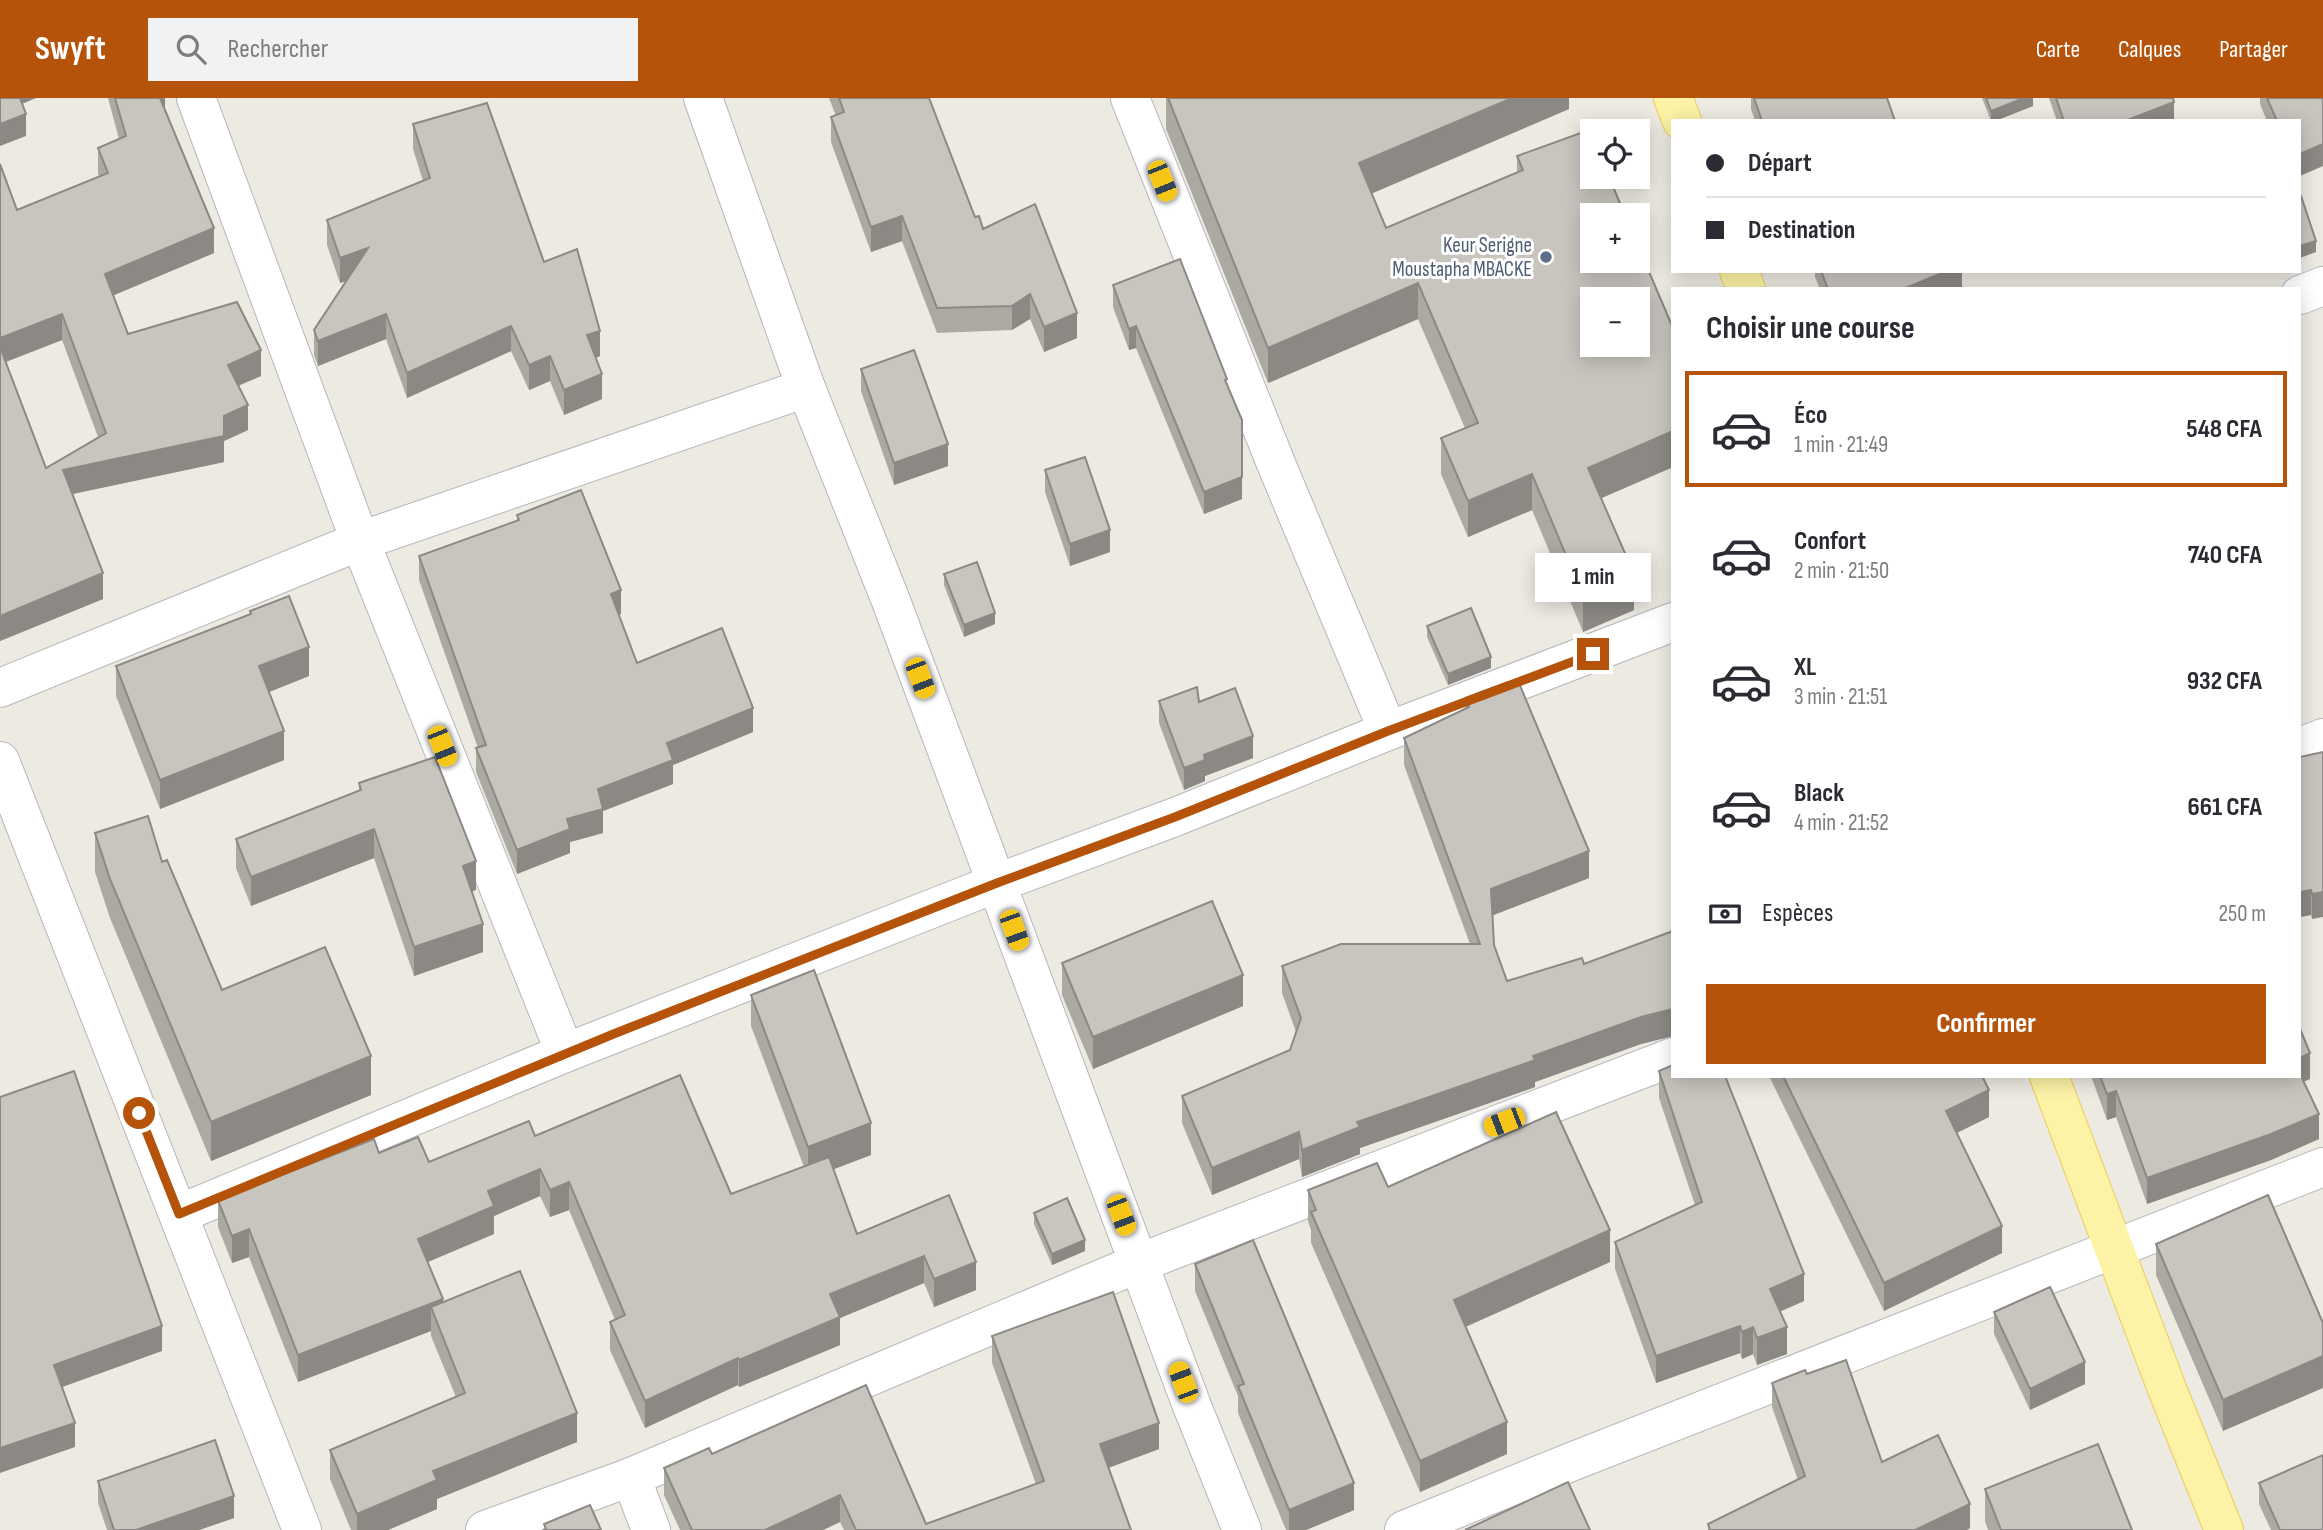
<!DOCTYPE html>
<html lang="fr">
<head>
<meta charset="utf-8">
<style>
  :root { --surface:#fff; --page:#f2f2f3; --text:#2b2b33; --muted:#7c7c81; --line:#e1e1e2; --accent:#b45309 }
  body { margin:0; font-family:"Sofia Sans Condensed",sans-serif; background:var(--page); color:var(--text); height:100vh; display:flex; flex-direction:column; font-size:26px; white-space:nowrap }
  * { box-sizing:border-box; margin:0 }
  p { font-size:23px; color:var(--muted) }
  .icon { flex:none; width:38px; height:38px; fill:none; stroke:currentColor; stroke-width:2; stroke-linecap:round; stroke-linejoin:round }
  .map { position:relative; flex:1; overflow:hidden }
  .drawer { position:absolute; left:1671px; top:189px; width:630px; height:791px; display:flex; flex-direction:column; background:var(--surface); border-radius:0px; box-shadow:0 4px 18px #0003 }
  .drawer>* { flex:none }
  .top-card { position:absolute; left:1671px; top:21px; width:630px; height:154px; border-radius:0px; box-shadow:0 4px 18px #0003; display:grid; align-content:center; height:154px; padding:0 35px; background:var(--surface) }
  .tools { position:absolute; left:1580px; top:21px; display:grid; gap:14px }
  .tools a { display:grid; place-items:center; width:70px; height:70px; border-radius:0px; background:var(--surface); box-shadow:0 4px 18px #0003; font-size:35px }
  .end { position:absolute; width:32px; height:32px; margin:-16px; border:9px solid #b45309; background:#fff; box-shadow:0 0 0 4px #fff }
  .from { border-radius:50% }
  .bubble { position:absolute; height:49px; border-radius:0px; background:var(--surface); box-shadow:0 4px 18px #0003; font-size:23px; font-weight:700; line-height:49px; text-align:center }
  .car { position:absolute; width:21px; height:42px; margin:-21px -10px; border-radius:9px; box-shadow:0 0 5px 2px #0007; background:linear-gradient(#f5c518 24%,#345 0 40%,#f5c518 0 76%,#345 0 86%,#f5c518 0) }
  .top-card b { display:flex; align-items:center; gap:24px; height:66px; font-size:26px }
  .top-card b+b { border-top:2px solid var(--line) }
  .top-card i { width:18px; height:18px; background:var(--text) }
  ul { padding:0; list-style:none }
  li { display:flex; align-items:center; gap:21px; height:116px; margin:0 14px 10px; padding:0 21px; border:4px solid transparent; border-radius:0px }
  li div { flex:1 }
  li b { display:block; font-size:26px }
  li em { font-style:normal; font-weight:700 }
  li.active { border-color:var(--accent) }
  li>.icon { width:63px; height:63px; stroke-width:1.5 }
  h2 { padding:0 35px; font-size:32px; line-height:84px }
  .pay { display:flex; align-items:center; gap:18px; height:77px; padding:0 35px; font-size:26px }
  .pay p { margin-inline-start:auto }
  .primary-button { display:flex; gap:14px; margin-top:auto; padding:14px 35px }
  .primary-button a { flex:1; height:80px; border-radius:0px; background:var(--accent); color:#fff; font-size:28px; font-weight:700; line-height:80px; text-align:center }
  header { display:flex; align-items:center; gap:42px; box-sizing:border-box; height:98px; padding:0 35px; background:var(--accent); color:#fff }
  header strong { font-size:33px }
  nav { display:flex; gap:38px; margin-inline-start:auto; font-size:24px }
  .search { width:490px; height:63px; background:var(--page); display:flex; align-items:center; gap:18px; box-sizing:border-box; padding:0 24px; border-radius:0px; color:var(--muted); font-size:26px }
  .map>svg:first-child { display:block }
</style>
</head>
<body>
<header>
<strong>Swyft</strong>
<div class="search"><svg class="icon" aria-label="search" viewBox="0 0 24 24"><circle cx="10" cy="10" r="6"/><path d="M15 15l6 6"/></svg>Rechercher</div>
<nav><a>Carte</a><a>Calques</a><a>Partager</a></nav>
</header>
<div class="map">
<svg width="2323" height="1432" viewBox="0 0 2323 1432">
  <rect width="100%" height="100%" fill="#eceae1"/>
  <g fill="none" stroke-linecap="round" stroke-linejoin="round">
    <!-- minor casing -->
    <g stroke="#b4b7bb" stroke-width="40">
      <g id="minor">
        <path d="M196 0 360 443 565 955"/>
        <path d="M703 0 806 290 891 503 1192 1308 1242 1432"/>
        <path d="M1130 0 1277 368 1388 633"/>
        <path d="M2300 197 2323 188"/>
        <path d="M0 590 360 443 806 290"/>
        <path d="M2300 649 2323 640"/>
        <path d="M0 663 302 1432"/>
        <path d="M179 1116 565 955 997 785 1175 719 1388 633 1673 524"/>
        <path d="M631 1379 651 1432"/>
        <path d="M485 1432 631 1379 1139 1165 1673 959"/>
        <path d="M1404 1432 1571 1364 2323 1069"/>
      </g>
    </g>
    <!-- major casing -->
    <g stroke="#eccb5a" stroke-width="40">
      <g id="major">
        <path d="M1673 0 1682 23"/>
        <path d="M1739 173 1746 191"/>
        <path d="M2049 978 2167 1291 2224 1432"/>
      </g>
    </g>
    <!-- minor -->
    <use href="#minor" stroke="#fff" stroke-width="38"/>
    <!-- major -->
    <use href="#major" stroke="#fcf3a6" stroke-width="38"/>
  </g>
  <!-- wall -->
  <g fill="#aca9a3" fill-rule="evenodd">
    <path d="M108 0H165V9L164 10 214 155 113 197 128 236 261 278 238 288 248 332 224 343V364L72 396 103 501 0 543V66L17 112 99 78 98 75V50L119 41ZM62 242 98 339 46 370 6 264Z"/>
    <path d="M829 0H929L975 119 1077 240 1044 254 1030 221 1012 232 937 235 902 143 871 154 831 44V19L836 18Z"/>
    <path d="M1166 0H1569V11L1372 95 1386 130 1517 74V58L1673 230V369L1601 400 1634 512 1583 534 1532 412 1468 439 1441 376V340L1465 330 1418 221 1268 285 1166 31Z"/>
    <path d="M1751 0H1887L1895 23H1755L1751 11Z"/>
    <path d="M1982 0H2033V8L1995 23H1991Z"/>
    <path d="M2049 0H2173L2174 23H2057Z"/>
    <path d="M2260 0H2322L2300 23H2267L2260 6Z"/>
    <path d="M413 26 544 164 600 258 596 260 602 301 564 317 550 283 529 292 511 253 407 300 386 241 318 268 314 257V232L347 183 340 185 327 147V122L423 83 413 51Z"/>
    <path d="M1815 173H1962V189L1957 191H1820L1815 179Z"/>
    <path d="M1113 187 1227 288 1242 401 1204 416 1136 250 1129 252 1113 209Z"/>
    <path d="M861 271 948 368 894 387 861 293Z"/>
    <path d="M1045 372 1110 454 1070 468 1045 394Z"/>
    <path d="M517 417 621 516 619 517 637 565 753 634 673 667V686L603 713V735L570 744V755L517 776 476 674V650H478L419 482V458L517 423Z"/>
    <path d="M944 476 995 526 964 539 944 487Z"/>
    <path d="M250 513 309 578 269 594 284 662 160 711 116 598V568L250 516Z"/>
    <path d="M1427 528 1491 570 1448 587 1427 539Z"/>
    <path d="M1465 600 1589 780 1493 817 1494 847 1507 883 1584 866 1673 833V938L1641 946 1535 984V989L1527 992 1360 1050V1056L1302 1079 1299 1061 1212 1097 1182 1025V998L1290 952 1296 934 1282 895V868L1470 846 1404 667V640L1465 611Z"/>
    <path d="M1159 603 1199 604 1253 660 1205 678V683L1184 692 1159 625Z"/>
    <path d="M2323 654 2312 821 2311 817 2300 819V659Z"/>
    <path d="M359 685 476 792 472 793 483 854 414 878 374 760 251 808 236 770V741L359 693Z"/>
    <path d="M95 735 162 764 222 892 371 997 211 1063 110 820 95 774Z"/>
    <path d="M1062 865 1243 908 1093 971 1062 897Z"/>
    <path d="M751 897 871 1057 834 1071 857 1136 949 1097 976 1192 934 1209 924 1185 840 1220V1247L739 1289 738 1287 645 1330 610 1252V1224L615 1222 569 1112 550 1119 540 1098 494 1118V1136L428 1164 443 1204 577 1344 437 1401V1411L388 1432H351L330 1381V1352L456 1299 431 1238V1233L298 1284 249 1159 232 1165 218 1129V1102L379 1055 429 1064 535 1038 731 1096 804 1069 751 928Z"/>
    <path d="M1659 973 1673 978H1731L1726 980 1804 1203 1780 1213 1787 1256 1757 1267 1753 1256 1742 1261 1740 1255 1656 1285 1615 1171V1144L1695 1107 1659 1000Z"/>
    <path d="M1769 978H1982L1989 1019 1957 1035 2002 1155 1884 1213Z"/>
    <path d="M2091 978H2300L2310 981 2303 984 2319 1041 2271 1062 2147 1106 2116 1019 2107 1022Z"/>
    <path d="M1388 1089 1610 1164 1465 1229 1507 1356 1420 1394 1311 1145V1132L1308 1123V1092Z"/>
    <path d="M1034 1115 1085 1153 1052 1167 1034 1126Z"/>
    <path d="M2156 1146 2323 1225 2223 1333 2156 1177Z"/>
    <path d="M1195 1166 1354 1412 1306 1432H1286L1238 1315V1298L1195 1193Z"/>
    <path d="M1994 1214 2085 1286 2030 1312 1994 1236Z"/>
    <path d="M992 1238 1159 1351 1108 1370 1131 1432H844L840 1424 823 1432H680L664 1397V1370L712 1356 926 1426 1036 1386 992 1265Z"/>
    <path d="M1807 1276 1882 1364 1970 1430 1967 1432H1708V1426L1798 1382 1772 1309V1285Z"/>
    <path d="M98 1383 234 1420 199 1432H107L98 1405Z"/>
    <path d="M2259 1385 2323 1432H2271L2259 1406Z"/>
    <path d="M1985 1391 2132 1432H1988L1985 1423Z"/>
  </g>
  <!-- shaded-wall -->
  <g fill="#8c8985">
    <path d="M15 0H36L15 9Z"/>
    <path d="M155 0H165V9L155 13Z"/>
    <path d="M1512 0H1569V11L1359 101V65Z"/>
    <path d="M2024 0H2033V8L1995 23H1991V13Z"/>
    <path d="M2174 4V23H2125Z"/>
    <path d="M26 16V38L0 48V26Z"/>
    <path d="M2323 46V68L2300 78V56Z"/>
    <path d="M902 118V143L871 154V129Z"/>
    <path d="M214 130V155L105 201V176Z"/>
    <path d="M2316 143V154L2300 160V148Z"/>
    <path d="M368 150V175L340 185V160Z"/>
    <path d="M1947 173H1962V189L1957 191H1903Z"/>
    <path d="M1418 185V221L1268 285V250Z"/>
    <path d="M1030 196V221L1012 232V208Z"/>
    <path d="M1077 215V240L1044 254V229Z"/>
    <path d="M62 216V242L0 266V240Z"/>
    <path d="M386 216V241L318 268V243Z"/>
    <path d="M511 228V253L407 300V275Z"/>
    <path d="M1136 228V250L1129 252V231Z"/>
    <path d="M600 233V258L587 262V237Z"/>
    <path d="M261 252V278L228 292V267Z"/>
    <path d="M550 258V283L529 292V267Z"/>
    <path d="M602 276V301L564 317V292Z"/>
    <path d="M248 307V332L224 343V364L63 398V372L224 318Z"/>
    <path d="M1673 333V369L1588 406V370Z"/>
    <path d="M948 346V368L894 387V365Z"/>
    <path d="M1532 376V412L1468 439V403Z"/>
    <path d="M1242 379V401L1204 416V394Z"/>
    <path d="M1110 432V454L1070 468V446Z"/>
    <path d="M103 475V501L0 543V518Z"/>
    <path d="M1634 476V512L1583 534V498Z"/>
    <path d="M621 492V516L611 520V496Z"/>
    <path d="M995 515V526L964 539V527Z"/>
    <path d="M309 549V578L259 598V568Z"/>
    <path d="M1491 559V570L1448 587V576Z"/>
    <path d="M753 610V634L673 667V686L603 713V735L570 744V755L517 776V752L567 721 598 691 667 645Z"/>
    <path d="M284 633V662L160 711V682Z"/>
    <path d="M1253 638V660L1205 678V683L1184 692V670L1204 657Z"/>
    <path d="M374 731V760L251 808V779Z"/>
    <path d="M1589 753V780L1491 818V791Z"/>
    <path d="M476 763V792L463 797V768Z"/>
    <path d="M2311 792V817L2300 819V794Z"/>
    <path d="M2323 794V819L2312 821V796Z"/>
    <path d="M483 826V854L414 878V849Z"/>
    <path d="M1243 877V908L1093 971V939Z"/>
    <path d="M1673 911V938L1641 946 1535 984V989L1527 992 1360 1050V1056L1302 1079V1052L1357 1024 1533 958 1641 919Z"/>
    <path d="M2310 955V981L2293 988 2300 978V960Z"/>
    <path d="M371 958V997L211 1063V1024Z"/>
    <path d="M1989 992V1019L1946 1040V1013Z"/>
    <path d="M2116 993V1019L2107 1022V996Z"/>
    <path d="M2319 1016V1041L2271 1062 2147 1106V1080Z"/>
    <path d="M871 1025V1057L808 1081V1049Z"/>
    <path d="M1299 1034V1061L1212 1097V1070Z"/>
    <path d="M540 1071V1098L494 1118V1136L418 1168V1141L488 1093Z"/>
    <path d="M569 1084V1112L550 1119V1092Z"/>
    <path d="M2002 1128V1155L1884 1213V1185Z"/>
    <path d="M249 1131V1159L232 1165V1138Z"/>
    <path d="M1610 1132V1164L1454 1234V1202Z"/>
    <path d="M1085 1142V1153L1052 1167V1156Z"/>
    <path d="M924 1158V1185L840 1220V1247L739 1289V1262L830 1196Z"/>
    <path d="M976 1164V1192L934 1209V1181Z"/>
    <path d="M1804 1176V1203L1770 1218V1191Z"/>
    <path d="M443 1201V1228L431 1209V1233L298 1284V1257Z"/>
    <path d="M162 1228V1253L54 1292V1267Z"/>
    <path d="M1740 1228V1255L1656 1285V1258Z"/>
    <path d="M1753 1229V1256L1742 1261V1234Z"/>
    <path d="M1787 1229V1256L1757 1267V1240Z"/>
    <path d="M2323 1258V1290L2223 1333V1302Z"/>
    <path d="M738 1260V1287L645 1330V1303Z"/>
    <path d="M2085 1264V1286L2030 1312V1291Z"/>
    <path d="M577 1315V1344L437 1401V1411L388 1432H357V1416L433 1373Z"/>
    <path d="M1507 1324V1356L1420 1394V1363Z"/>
    <path d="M75 1325V1349L0 1375V1350Z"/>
    <path d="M1159 1325V1351L1100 1373V1346Z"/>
    <path d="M1354 1385V1412L1306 1432H1289V1412Z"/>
    <path d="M840 1397V1424L823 1432H765Z"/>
    <path d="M234 1398V1420L199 1432H136Z"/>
    <path d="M1970 1406V1430L1967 1432H1915Z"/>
  </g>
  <!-- building -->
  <g fill="#c8c4be" stroke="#8c8985" stroke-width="2" fill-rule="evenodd">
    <path d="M0 0H20L26 16 0 26Z"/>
    <path d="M115 0H160L214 130 105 176 128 236 237 204 261 252 228 267 248 307 224 318V338L63 372 103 475 0 518V249L46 370 106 335 62 216 0 240V66L17 112 108 75 98 50 126 38Z"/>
    <path d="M839 0H929L975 119 979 118 983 131 1035 106 1077 215 1044 229 1030 196 1012 208 937 210 902 118 871 129 831 19 844 14Z"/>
    <path d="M1168 0H1512L1359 65 1386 130 1523 72 1517 58 1589 32 1592 41V79H1609L1625 117H1592V163H1638V148L1673 230V333L1588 370 1634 476 1583 498 1532 376 1468 403 1441 340 1478 325 1418 185 1268 250ZM1592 201H1638V247H1592Z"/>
    <path d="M1754 0H1887L1895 23H1762Z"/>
    <path d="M1986 0H2024L1991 13Z"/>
    <path d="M2056 0H2173L2174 4 2125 23H2064Z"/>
    <path d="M2267 0H2322L2323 3V46L2300 56V23H2277Z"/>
    <path d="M487 5 544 164 577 151 600 233 587 237 602 276 564 292 550 258 529 267 511 228 407 275 386 216 318 243 314 232 368 150 340 160 327 122 430 80 413 26Z"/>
    <path d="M2300 98H2301L2316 143 2300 148Z"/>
    <path d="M1180 161 1227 281 1225 282 1242 322V379L1204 394 1136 228 1129 231 1113 187Z"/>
    <path d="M1821 173H1947L1903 191H1828Z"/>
    <path d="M914 252 948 346 894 365 861 271Z"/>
    <path d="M1085 359 1110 432 1070 446 1045 372Z"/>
    <path d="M581 392 621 492 611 496 637 565 722 530 753 610 667 645 673 662 598 691 603 711 567 721 570 731 517 752 476 650 486 647 419 458 519 422 517 417Z"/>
    <path d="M977 464 995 515 964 527 944 476Z"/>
    <path d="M289 498 309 549 259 568 284 633 160 682 116 568 251 516 250 513Z"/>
    <path d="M1471 510 1491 559 1448 576 1427 528Z"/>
    <path d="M1508 584 1510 589 1519 585 1589 753 1491 791 1494 847 1507 883 1582 860 1584 866 1673 833V911L1641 919 1533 958 1535 962 1527 965 1357 1024 1360 1029 1302 1052 1299 1034 1212 1070 1182 998 1290 952 1301 920 1282 868 1341 846H1480L1404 640 1469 609 1465 600Z"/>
    <path d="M1197 589 1199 604 1235 590 1253 638 1204 657 1205 662 1184 670 1159 603Z"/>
    <path d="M2323 654V794L2312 796 2311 792 2300 794V659Z"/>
    <path d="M435 659 476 763 463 768 483 826 414 849 374 731 251 779 236 741 361 692 359 685Z"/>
    <path d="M148 718 162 764 167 762 222 892 325 849 371 958 211 1024 110 781 95 735Z"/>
    <path d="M1212 803 1243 877 1093 939 1062 865Z"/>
    <path d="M814 872 871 1025 808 1049 751 897Z"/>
    <path d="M2300 931 2310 955 2300 960Z"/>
    <path d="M1673 967V978H1725L1804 1176 1770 1191 1787 1229 1757 1240 1753 1229 1742 1234 1740 1228 1656 1258 1615 1144 1702 1104 1659 973Z"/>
    <path d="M74 973 162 1228 54 1267 75 1325 0 1350V999Z"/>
    <path d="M2300 976 2319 1016 2271 1036 2147 1080 2116 993 2107 996 2100 978H2300Z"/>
    <path d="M680 977 731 1096 829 1059 857 1136 949 1097 976 1164 934 1181 924 1158 830 1196 840 1219 739 1262 738 1260 645 1303 610 1224 625 1217 569 1084 550 1092 540 1071 488 1093 494 1108 418 1141 443 1201 298 1257 249 1131 232 1138 218 1102 374 1041 379 1055 418 1039 429 1064 529 1023 535 1038Z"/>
    <path d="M1783 978H1982L1989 992 1946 1013 2002 1128 1884 1185Z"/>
    <path d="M1556 1014 1610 1132 1454 1202 1507 1324 1420 1363 1311 1114 1316 1112 1308 1092 1377 1065 1388 1089Z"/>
    <path d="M2268 1097 2323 1225V1258L2223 1302 2156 1146Z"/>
    <path d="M1067 1100 1085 1142 1052 1156 1034 1115Z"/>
    <path d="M1253 1142 1354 1385 1289 1412 1238 1288 1244 1286 1195 1166Z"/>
    <path d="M520 1173 577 1315 433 1373 437 1382 357 1416 330 1352 465 1295 431 1209Z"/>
    <path d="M2050 1189 2085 1264 2030 1291 1994 1214Z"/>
    <path d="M1113 1194 1159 1325 1100 1346 1131 1432H856L840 1397 765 1432H692L664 1370 709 1350 712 1356 866 1287 926 1426 1044 1383 992 1238Z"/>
    <path d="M1846 1262 1882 1364 1938 1337 1970 1406 1915 1432H1710L1708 1426 1805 1378 1772 1285 1805 1272 1807 1276Z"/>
    <path d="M215 1342 234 1398 136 1432H114L98 1383Z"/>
    <path d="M2098 1346 2132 1432H2001L1985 1391Z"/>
    <path d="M2323 1357V1432H2280L2259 1385Z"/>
    <path d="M1568 1384 1590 1432H1465Z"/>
    <path d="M590 1407 601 1432H543L546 1431 544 1426Z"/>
  </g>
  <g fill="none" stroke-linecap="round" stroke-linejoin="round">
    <!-- route -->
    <path stroke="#b45309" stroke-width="9" d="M139 1015 179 1116 616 935 997 785 1175 719 1388 633 1593 556"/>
  </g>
  <!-- markers -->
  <circle fill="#5c6f8a" stroke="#fff" stroke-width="2.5" cx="1546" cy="159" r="7"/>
  <g text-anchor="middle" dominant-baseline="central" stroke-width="6" stroke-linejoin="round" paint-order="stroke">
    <!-- service labels -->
    <g font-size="21" fill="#4e5e75" stroke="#fff" text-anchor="end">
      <text x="1532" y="147">Keur Serigne<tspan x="1532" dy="24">Moustapha MBACKE</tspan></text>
    </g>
  </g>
</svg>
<div class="tools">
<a><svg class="icon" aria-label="locate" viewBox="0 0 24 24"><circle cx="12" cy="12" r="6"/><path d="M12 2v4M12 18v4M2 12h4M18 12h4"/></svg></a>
<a>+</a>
<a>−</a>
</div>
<i class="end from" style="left:139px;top:1015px"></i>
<i class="end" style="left:1593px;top:556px"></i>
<div class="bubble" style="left:1535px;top:455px;width:116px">1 min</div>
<i class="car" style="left:1162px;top:83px;rotate:158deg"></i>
<i class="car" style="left:920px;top:580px;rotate:159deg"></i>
<i class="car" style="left:442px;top:648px;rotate:158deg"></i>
<i class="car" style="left:1014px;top:832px;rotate:160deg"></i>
<i class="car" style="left:1504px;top:1024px;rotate:249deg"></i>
<i class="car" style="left:1121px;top:1117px;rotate:159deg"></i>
<i class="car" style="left:1183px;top:1284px;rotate:339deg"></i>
<div class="top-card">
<b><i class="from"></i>Départ</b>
<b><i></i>Destination</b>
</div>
<section class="drawer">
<h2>Choisir une course</h2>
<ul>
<li class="active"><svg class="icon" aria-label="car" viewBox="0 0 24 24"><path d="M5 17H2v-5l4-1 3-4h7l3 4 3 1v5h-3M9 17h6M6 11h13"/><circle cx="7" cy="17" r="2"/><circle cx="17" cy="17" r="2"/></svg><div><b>Éco</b><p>1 min · 21:49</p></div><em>548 CFA</em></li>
<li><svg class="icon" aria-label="car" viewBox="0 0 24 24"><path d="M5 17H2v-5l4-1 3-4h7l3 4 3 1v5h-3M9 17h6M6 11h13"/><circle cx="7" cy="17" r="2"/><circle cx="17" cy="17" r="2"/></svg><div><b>Confort</b><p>2 min · 21:50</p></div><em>740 CFA</em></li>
<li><svg class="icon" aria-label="car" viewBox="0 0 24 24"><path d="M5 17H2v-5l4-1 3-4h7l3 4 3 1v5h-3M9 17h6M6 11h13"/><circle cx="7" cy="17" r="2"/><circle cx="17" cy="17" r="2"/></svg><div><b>XL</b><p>3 min · 21:51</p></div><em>932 CFA</em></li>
<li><svg class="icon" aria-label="car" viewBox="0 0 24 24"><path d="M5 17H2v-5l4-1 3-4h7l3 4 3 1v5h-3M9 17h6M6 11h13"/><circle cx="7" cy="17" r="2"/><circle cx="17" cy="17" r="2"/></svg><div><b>Black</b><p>4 min · 21:52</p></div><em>661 CFA</em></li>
</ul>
<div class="pay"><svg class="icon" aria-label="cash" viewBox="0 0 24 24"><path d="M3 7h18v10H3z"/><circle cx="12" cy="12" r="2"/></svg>Espèces<p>250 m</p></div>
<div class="primary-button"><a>Confirmer</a></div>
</section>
</div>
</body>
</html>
